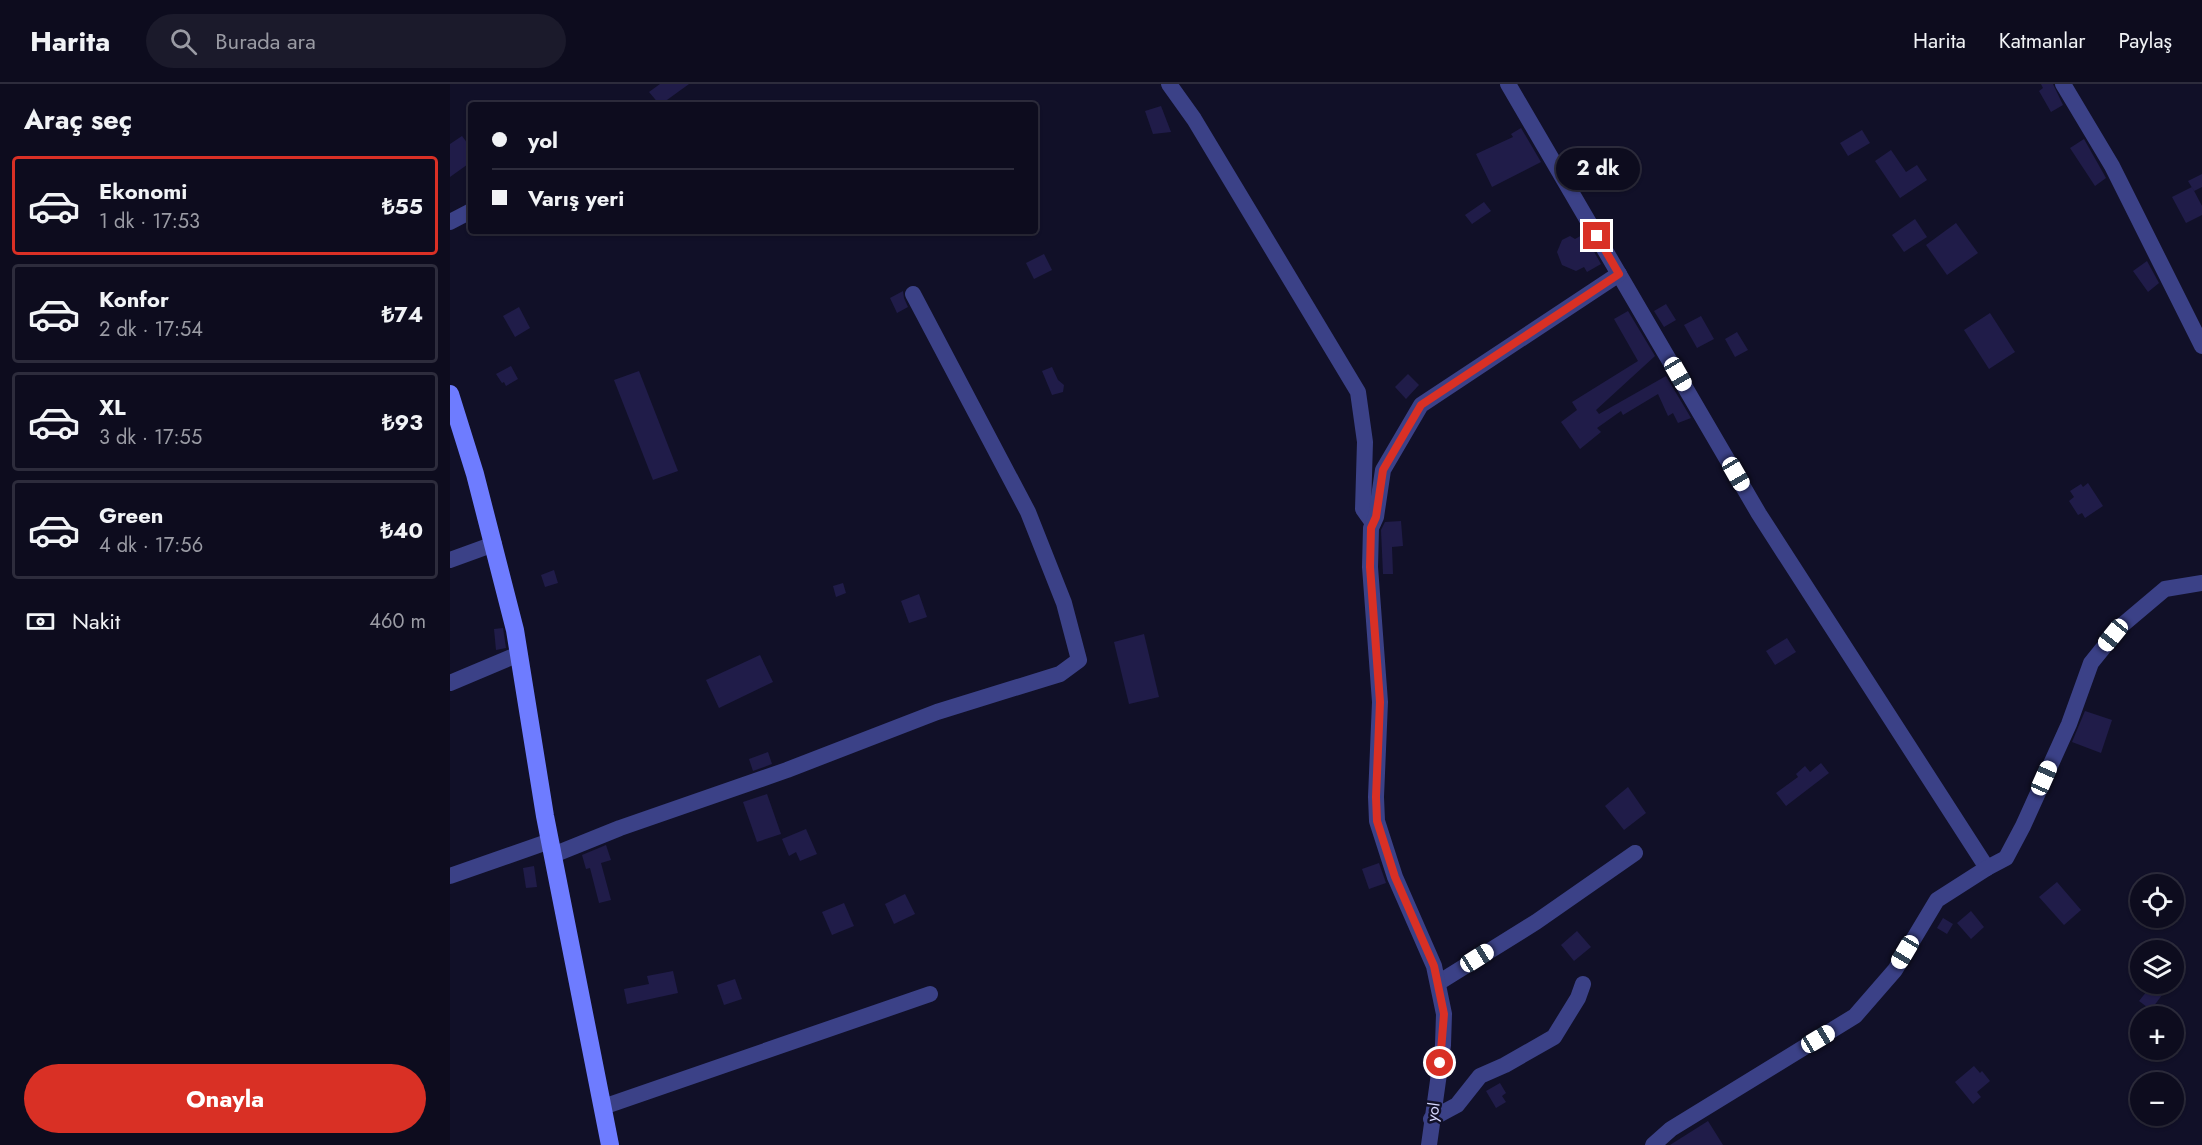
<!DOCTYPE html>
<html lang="tr">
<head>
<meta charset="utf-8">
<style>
  :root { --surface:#0d0c1e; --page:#1b1a2b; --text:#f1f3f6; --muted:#9a9ba4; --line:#2d2c3c; --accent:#d93025 }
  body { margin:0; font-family:Jost,sans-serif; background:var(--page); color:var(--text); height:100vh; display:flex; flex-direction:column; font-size:22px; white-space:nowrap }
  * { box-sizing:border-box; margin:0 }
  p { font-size:20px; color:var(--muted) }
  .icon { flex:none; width:33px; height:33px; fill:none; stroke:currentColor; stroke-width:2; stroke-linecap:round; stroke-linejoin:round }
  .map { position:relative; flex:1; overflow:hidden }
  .drawer { display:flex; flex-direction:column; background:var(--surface); width:450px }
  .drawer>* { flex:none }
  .hud { position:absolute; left:18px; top:18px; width:570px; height:132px; border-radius:6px; box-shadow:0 2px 4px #0004,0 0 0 2px var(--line); display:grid; align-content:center; height:132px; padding:0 24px; background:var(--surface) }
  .fabs { position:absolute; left:1680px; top:790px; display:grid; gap:12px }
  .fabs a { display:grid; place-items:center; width:54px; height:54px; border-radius:50%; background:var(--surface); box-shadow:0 2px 4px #0004,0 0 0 2px var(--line); font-size:30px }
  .end { position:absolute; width:27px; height:27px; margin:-14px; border:8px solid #d93025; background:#fff; box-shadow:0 0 0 3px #fff }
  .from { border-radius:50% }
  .bubble { position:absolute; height:42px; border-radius:21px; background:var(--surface); box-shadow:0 2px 4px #0004,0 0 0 2px var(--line); font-size:20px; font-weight:700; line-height:42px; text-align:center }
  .car { position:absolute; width:18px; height:36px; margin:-18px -9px; border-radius:8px; box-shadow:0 0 4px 2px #0007; background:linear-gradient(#fff 24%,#345 0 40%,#fff 0 76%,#345 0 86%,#fff 0) }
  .hud b { display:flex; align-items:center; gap:21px; height:57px; font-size:22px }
  .hud b+b { border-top:2px solid var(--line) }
  .hud i { width:15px; height:15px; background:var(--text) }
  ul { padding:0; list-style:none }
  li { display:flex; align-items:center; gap:18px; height:99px; margin:0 12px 9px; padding:0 12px; border:3px solid var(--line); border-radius:6px }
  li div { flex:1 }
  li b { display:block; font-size:22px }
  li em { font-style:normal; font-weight:700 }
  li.active { border-color:var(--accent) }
  li>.icon { width:54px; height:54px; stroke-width:1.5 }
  h2 { padding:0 24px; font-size:27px; line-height:72px }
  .pay { display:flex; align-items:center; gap:15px; height:66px; padding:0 24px; font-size:22px }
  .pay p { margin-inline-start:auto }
  .button { display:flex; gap:12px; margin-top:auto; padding:12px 24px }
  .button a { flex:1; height:69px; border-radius:36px; background:var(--accent); color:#fff; font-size:24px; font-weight:700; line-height:69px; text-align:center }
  header { display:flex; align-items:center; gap:36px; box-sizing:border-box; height:84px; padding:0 30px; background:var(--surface); border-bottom:2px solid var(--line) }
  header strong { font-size:28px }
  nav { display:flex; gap:33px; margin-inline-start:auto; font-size:21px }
  .search { width:420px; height:54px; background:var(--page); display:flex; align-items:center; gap:15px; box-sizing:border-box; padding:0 21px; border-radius:33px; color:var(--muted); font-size:22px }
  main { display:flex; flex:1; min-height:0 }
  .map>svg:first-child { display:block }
</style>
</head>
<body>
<header>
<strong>Harita</strong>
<div class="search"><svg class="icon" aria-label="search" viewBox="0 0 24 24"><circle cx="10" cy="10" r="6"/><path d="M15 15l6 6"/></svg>Burada ara</div>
<nav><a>Harita</a><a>Katmanlar</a><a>Paylaş</a></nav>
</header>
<main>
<section class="drawer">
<h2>Araç seç</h2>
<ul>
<li class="active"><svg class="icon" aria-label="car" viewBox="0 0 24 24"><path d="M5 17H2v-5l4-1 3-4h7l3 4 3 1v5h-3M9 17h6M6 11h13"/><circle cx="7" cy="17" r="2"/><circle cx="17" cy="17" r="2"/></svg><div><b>Ekonomi</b><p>1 dk · 17:53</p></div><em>₺55</em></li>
<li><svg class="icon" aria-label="car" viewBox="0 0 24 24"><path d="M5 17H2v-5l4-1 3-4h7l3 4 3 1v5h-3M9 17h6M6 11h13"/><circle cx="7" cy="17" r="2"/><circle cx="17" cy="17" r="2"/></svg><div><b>Konfor</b><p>2 dk · 17:54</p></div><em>₺74</em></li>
<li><svg class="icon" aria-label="car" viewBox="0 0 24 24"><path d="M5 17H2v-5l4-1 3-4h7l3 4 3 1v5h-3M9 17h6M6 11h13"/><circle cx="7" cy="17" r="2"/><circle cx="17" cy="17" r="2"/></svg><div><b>XL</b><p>3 dk · 17:55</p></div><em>₺93</em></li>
<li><svg class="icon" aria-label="car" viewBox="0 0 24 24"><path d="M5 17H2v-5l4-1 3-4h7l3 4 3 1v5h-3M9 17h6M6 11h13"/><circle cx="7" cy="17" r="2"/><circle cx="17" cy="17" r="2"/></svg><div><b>Green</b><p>4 dk · 17:56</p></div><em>₺40</em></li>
</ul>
<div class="pay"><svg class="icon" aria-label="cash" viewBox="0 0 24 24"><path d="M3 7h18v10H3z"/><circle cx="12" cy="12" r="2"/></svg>Nakit<p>460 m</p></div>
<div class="button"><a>Onayla</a></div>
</section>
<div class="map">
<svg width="1752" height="1061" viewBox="0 0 1752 1061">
  <rect width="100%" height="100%" fill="#111028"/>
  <!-- building -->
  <g fill="#201c49">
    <path d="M210 0H239L210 21 199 8Z"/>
    <path d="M1591 0H1603L1613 21 1601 28 1589 7 1593 4Z"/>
    <path d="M711 22 721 48 703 50 695 27Z"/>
    <path d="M1071 44 1091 78 1042 103 1026 70 1063 53 1061 50Z"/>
    <path d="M1412 46 1420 59 1398 72 1390 59Z"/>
    <path d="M12 52 21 64V78L0 93V60Z"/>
    <path d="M1634 55 1656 94 1645 102 1620 64Z"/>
    <path d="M1441 66 1456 88 1467 81 1477 96 1450 114 1425 77Z"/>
    <path d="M1752 90V103L1744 107 1738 97Z"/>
    <path d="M1742 103 1752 122V131L1736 139 1722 113Z"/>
    <path d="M1034 118 1041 127 1022 140 1015 131Z"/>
    <path d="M1465 135 1477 153 1454 168 1442 151Z"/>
    <path d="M1506 139 1528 169 1497 191 1476 161Z"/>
    <path d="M1134 150 1151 180 1137 188 1134 183 1126 187 1112 181 1107 168 1112 156 1120 152 1125 155Z"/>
    <path d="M594 170 602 186 584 195 576 179Z"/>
    <path d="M1697 177 1709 199 1698 208 1683 187Z"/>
    <path d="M453 207 454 214 458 223 447 229 440 214Z"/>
    <path d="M1216 220 1226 236 1214 243 1204 227Z"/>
    <path d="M69 223 80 244 65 253 53 232Z"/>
    <path d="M1178 227 1205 272 1146 326 1149 330 1216 292 1241 334 1228 339 1223 329 1218 332 1208 310 1173 331 1171 327 1147 344 1151 348 1130 365 1111 338 1127 326 1122 318 1188 277 1164 235Z"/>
    <path d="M1540 229 1565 268 1539 285 1514 246Z"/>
    <path d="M1251 232 1264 255 1247 264 1234 241Z"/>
    <path d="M1287 248 1298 266 1285 273 1275 255Z"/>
    <path d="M61 282 68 295 56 302 54 298 52 299 46 290Z"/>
    <path d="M602 283 608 296 614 301 613 308 602 311 592 287Z"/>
    <path d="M189 287 228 387 203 396 164 296Z"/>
    <path d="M958 290 969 301 956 315 945 303Z"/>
    <path d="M1638 399 1653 422 1635 434 1632 429 1628 431 1619 417 1624 413 1620 407 1631 400 1633 403Z"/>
    <path d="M951 437 953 462 942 463 943 490H933L931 446 935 438Z"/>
    <path d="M104 486 108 499 95 503 91 491Z"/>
    <path d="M393 499 396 509 386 513 383 502Z"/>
    <path d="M469 510 477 533 459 539 451 517Z"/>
    <path d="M53 544 56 564 46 566 44 545Z"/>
    <path d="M694 550 709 613 679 620 664 558Z"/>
    <path d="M1337 554 1346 568 1325 581 1316 567Z"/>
    <path d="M310 571 323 598 269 624 256 596Z"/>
    <path d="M1635 627 1662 636 1651 669 1622 658Z"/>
    <path d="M318 668 322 680 303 687 299 675Z"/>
    <path d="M1371 679 1379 689 1336 722 1326 709 1348 693 1346 690 1355 682 1360 688Z"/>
    <path d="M1178 703 1196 729 1174 746 1155 722Z"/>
    <path d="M317 710 331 750 307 758 293 718Z"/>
    <path d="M356 745 367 770 350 777 346 768 339 772 332 755Z"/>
    <path d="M156 761 161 776 151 779 161 816 149 819 140 784 136 785 132 771Z"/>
    <path d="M929 779 936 799 919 805 912 785Z"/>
    <path d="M84 782 87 803 76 804 73 784Z"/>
    <path d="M1607 798 1631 826 1614 841 1589 813Z"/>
    <path d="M455 810 465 830 444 840 435 820Z"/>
    <path d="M394 819 404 842 382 851 372 828Z"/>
    <path d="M1521 827 1534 843 1521 855 1507 839Z"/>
    <path d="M1493 834 1503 840 1497 850 1487 844Z"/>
    <path d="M1127 847 1141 863 1124 877 1111 861Z"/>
    <path d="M223 887 228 909 177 920 174 905 199 900 197 892Z"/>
    <path d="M285 895 292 915 274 921 267 901Z"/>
    <path d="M1701 902 1712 911 1701 926 1689 917Z"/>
    <path d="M1524 982 1530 989 1532 987 1540 997 1527 1008 1531 1013 1523 1020 1505 998Z"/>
    <path d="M1050 999 1056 1009 1052 1012 1056 1018 1046 1024 1036 1007Z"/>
    <path d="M1258 1037 1273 1061H1220Z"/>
  </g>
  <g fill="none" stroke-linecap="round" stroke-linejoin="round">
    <!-- street -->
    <g stroke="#3b4187" stroke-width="16">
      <path d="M719 0 744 35 908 308 915 358 913 425 923 439"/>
      <path d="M1058 0 1309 430 1537 784"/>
      <path d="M1613 0 1662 82 1752 262"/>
      <path d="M0 138 21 127"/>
      <path d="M0 476 44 460"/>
      <path d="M0 599 69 570"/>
      <path d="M103 771 170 744 337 686 487 628 610 590 629 576 614 519 578 428 463 210"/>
      <path d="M0 792 100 757"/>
      <path d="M988 899 1086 838 1185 769"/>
      <path d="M153 1023 480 910"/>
      <path d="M981 1035 1007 1021 1030 992 1055 981 1104 953 1128 914 1133 900"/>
      <path d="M979 1061 993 961 994 930 984 882 945 793 927 737 926 713 930 618 920 483 921 444 926 433 933 386 971 321 1169 190"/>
      <path d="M1203 1061 1221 1045 1405 932 1445 886 1487 816 1537 784 1556 774 1573 742 1619 640 1641 579 1670 543 1715 505 1752 499"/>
    </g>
    <!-- secondary -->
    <path stroke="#6e7cff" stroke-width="18" d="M0 310 25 390 65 546 95 732 160 1061"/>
  </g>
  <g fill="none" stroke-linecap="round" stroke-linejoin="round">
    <!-- route -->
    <path stroke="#d93025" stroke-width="8" d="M990 979 994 930 984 882 945 793 927 737 926 713 930 618 920 483 921 444 926 433 933 386 971 321 1169 190 1147 152"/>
  </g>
  <g text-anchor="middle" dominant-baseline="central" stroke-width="5" stroke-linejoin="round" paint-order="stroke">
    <!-- street labels -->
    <g font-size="16" fill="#d7d8ff" stroke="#111028">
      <text transform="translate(983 1028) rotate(-82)">yol</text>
    </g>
  </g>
</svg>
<div class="fabs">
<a><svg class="icon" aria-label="locate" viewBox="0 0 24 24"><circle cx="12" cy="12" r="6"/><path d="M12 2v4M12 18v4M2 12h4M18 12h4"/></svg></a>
<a><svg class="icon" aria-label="layers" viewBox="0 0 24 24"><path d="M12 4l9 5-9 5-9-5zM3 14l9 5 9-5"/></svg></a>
<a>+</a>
<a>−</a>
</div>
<i class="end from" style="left:990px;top:979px"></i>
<i class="end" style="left:1147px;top:152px"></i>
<div class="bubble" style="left:1106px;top:64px;width:84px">2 dk</div>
<i class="car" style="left:1228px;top:290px;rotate:150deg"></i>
<i class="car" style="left:1286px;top:390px;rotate:150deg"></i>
<i class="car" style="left:1663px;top:551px;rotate:219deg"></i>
<i class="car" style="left:1594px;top:694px;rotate:24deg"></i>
<i class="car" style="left:1455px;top:868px;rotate:211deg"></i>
<i class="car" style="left:1027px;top:874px;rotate:58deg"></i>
<i class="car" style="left:1368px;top:955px;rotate:59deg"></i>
<div class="hud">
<b><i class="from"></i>yol</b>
<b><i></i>Varış yeri</b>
</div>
</div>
</main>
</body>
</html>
